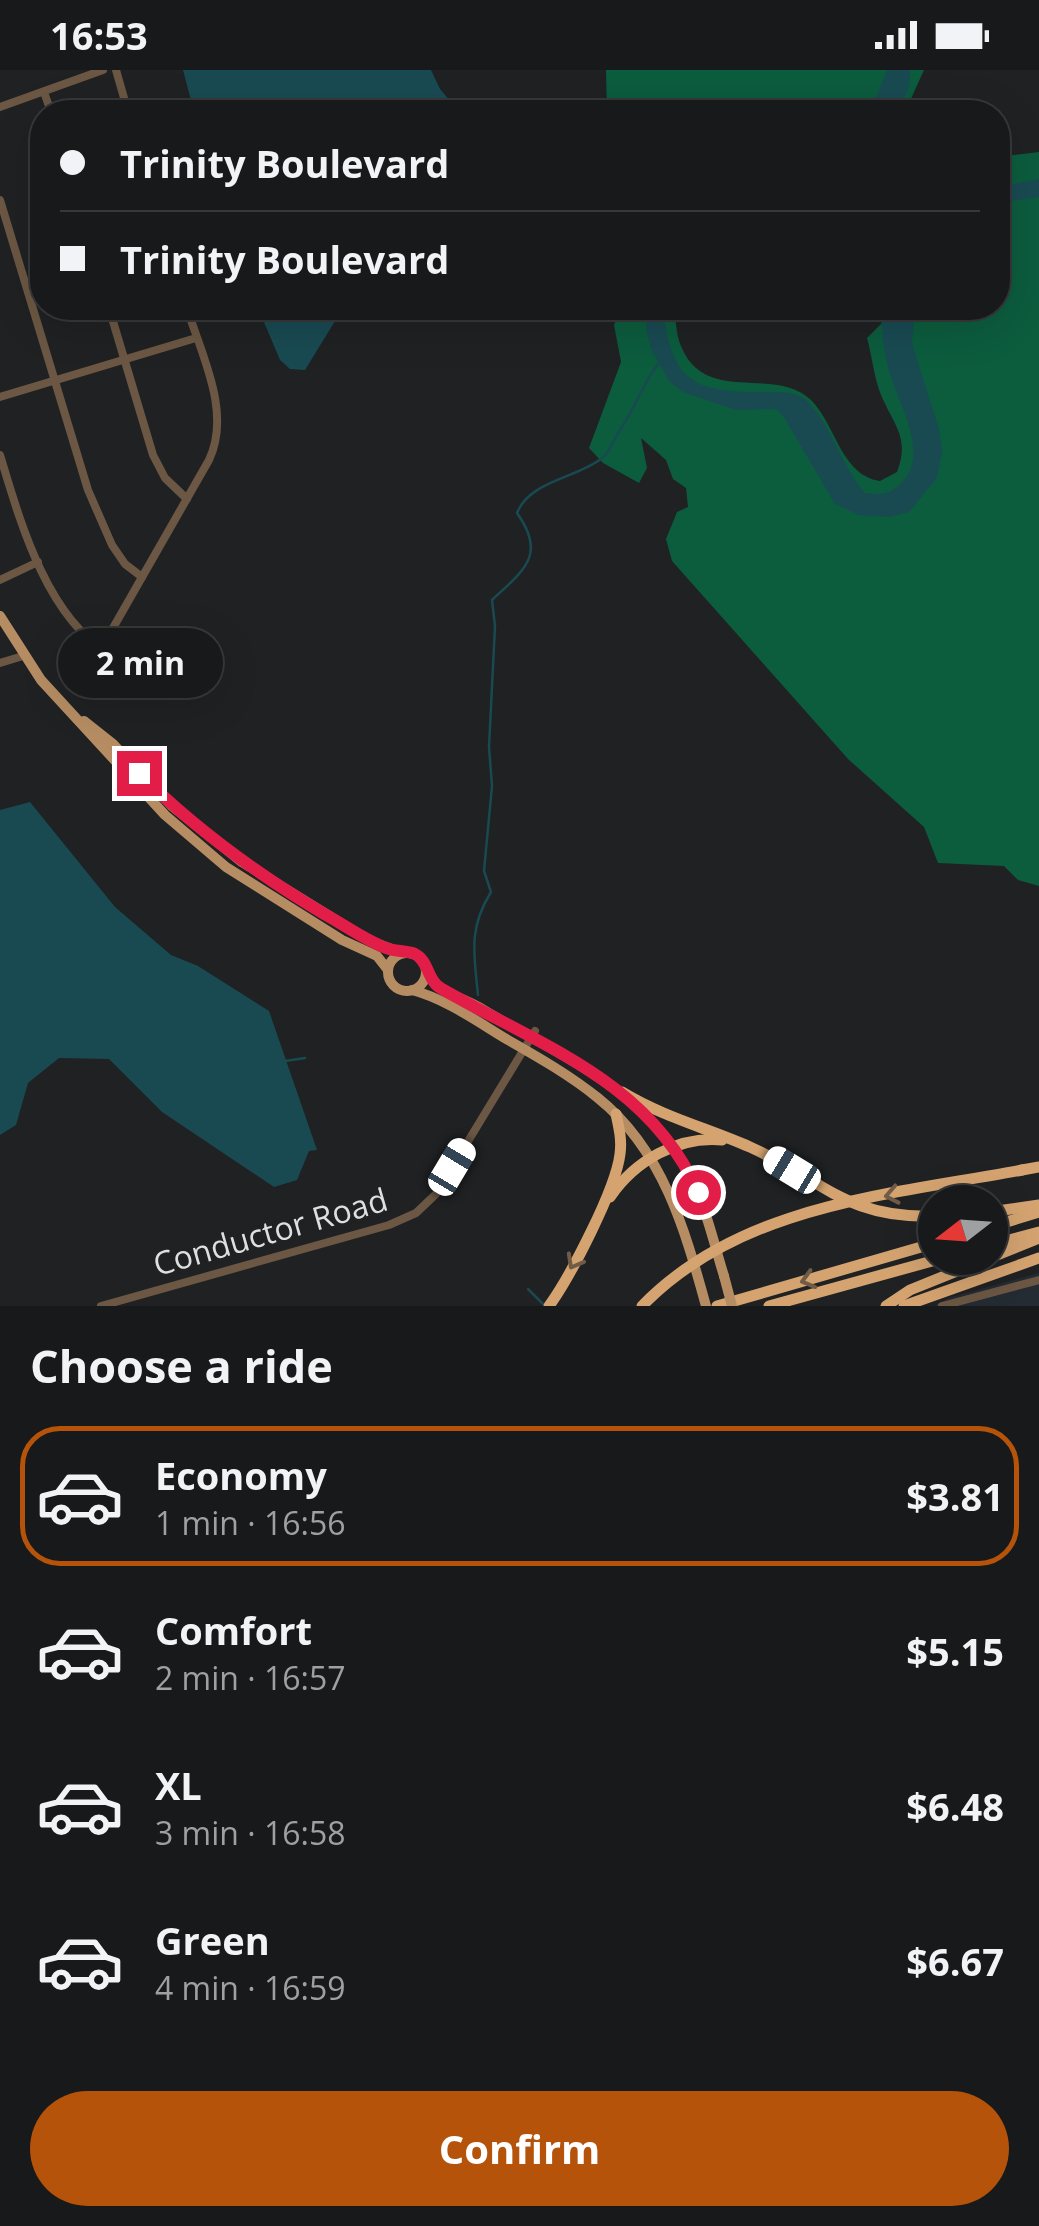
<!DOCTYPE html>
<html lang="en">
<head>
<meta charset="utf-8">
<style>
  :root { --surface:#17191a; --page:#202223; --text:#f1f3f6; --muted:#9ea0a2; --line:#363839; --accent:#b45309 }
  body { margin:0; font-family:"Open Sans",sans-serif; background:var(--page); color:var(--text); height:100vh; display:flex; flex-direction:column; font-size:38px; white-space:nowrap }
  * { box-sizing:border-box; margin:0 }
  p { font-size:32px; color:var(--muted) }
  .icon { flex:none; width:55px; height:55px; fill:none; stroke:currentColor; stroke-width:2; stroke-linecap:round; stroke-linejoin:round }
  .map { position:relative; height:1236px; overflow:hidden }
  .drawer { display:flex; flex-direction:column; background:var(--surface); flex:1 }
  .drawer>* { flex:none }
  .banner { position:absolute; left:30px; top:30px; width:980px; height:220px; border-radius:40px; box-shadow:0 10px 40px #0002,0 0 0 2px var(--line); display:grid; align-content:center; height:220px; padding:0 30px; background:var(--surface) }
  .needle { width:65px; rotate:253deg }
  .tools { position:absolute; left:918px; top:1115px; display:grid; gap:20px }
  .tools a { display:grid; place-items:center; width:90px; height:90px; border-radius:50%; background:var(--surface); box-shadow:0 10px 40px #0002,0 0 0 2px var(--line); font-size:50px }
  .end { position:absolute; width:45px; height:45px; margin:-22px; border:12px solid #e11d48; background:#fff; box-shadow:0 0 0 5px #fff }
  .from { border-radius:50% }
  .bubble { position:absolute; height:70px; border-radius:35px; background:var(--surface); box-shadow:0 10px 40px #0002,0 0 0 2px var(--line); font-size:32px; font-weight:700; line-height:70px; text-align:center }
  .car { position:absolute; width:30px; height:60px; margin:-30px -15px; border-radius:12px; box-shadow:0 0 8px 2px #0007; background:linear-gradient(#fff 24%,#345 0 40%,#fff 0 76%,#345 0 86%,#fff 0) }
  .banner b { display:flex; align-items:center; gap:35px; height:95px; font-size:38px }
  .banner b+b { border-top:2px solid var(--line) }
  .banner i { width:25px; height:25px; background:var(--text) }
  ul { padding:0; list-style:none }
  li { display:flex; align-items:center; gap:30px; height:140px; margin:0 20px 15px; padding:0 10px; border:5px solid transparent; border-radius:40px }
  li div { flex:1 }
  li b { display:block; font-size:38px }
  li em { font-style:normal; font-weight:700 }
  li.current { border-color:var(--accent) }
  li>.icon { width:90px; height:90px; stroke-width:1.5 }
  h2 { padding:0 30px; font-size:45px; line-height:120px }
  .button { display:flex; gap:20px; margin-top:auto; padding:20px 30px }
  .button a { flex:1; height:115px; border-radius:60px; background:var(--accent); color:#fff; font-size:40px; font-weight:700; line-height:115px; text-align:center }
  .status { display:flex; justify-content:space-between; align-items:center; height:70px; padding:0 50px; background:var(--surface); direction:ltr }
  .status svg { height:28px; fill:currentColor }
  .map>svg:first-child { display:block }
</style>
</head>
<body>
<div class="status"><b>16:53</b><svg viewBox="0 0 49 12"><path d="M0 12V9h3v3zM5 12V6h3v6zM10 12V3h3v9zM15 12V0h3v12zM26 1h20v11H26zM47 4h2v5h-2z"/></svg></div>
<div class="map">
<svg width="1039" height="1236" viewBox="0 0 1039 1236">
  <rect width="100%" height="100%" fill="#1f2123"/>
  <!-- built -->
  <path fill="#252b32" d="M1039 1203V1236H934L948 1228Z"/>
  <!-- forest -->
  <g fill="#0c5c3e">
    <path d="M606 0H924L905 42H607Z"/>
    <path d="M1039 82V816L1018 810 1004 796 938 793 924 757 848 689 672 491 666 469 677 442 688 437 686 418 673 409 666 390 641 368 647 398 639 413 603 393 589 378 621 292 614 255 621 238H674C676 249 676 265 681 276 705 336 775 295 811 330 836 355 841 405 880 411L897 402C910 367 894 356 881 325 874 308 872 286 867 268L897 238H998V87Z"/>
  </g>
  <!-- water -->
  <g fill="#194a52">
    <path d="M183 0H431L440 19 452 33V42H194Z"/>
    <path d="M887 0H910L909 18 896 42H859L877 25Z"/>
    <path d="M1039 109V127L998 133V117Z"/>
    <path d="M258 238H343L305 300 290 299 280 290Z"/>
    <path d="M647 238H663C671 317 699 323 772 322 785 322 798 322 808 332 833 358 842 397 865 423 880 425 890 425 901 413 933 382 894 328 887 293 883 275 882 256 880 238H915L912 274 939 359 942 383 937 408 909 442 889 447 859 445 835 434 784 347 776 339 736 340 683 322 669 311 651 279 646 259Z"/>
    <path d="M30 732 115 837 171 885 198 896 269 941 317 1080 309 1081 297 1110 274 1117 162 1042 109 989 59 988 28 1013 16 1055 0 1065V740Z"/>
  </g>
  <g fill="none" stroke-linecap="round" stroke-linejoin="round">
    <!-- stream -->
    <g stroke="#194a52" stroke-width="2.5">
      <path d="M478 925C474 884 468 859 491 822L484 801 492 716 489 677 495 556 492 530C524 500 547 485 517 443 530 411 574 409 601 389 610 383 612 372 618 363 634 341 642 315 658 294"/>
      <path d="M285 991 305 988"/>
      <path d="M528 1219 543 1234"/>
    </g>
    <!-- minor -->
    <g stroke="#6b5743" stroke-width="8">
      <path d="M116 0 128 42"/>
      <path d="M44 22 51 42"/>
      <path d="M0 37 103 0"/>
      <path d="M0 130 88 420 112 475 125 494 142 507"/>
      <path d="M109 238 153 385 165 408 187 429"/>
      <path d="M0 327 196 268"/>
      <path d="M0 385C20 451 46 546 109 584"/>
      <path d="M0 510 38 492"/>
      <path d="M101 579 209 390C232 342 201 284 187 238"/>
      <path d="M0 593 23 586"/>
      <path d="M101 1236 389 1155 416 1143 436 1124 535 961"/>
      <path d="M942 1236 1039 1210"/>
    </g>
    <!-- major -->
    <g stroke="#b68d63" stroke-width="10">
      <path d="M0 546 41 610 165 745 226 797 342 870 377 886 388 900"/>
      <path d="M84 651 113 674 172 736 242 792 370 871 402 883"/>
      <circle cx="407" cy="902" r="19"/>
      <path d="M426 901C436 923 463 927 482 939 568 991 650 1020 696 1118 708 1146 715 1177 724 1206"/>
      <path d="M412 920C446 929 478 952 508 970 538 987 571 1006 598 1028 663 1080 685 1160 706 1236"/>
    </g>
    <!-- highway -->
    <g stroke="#d4a370" stroke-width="11">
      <path d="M622 1022C663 1047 707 1058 750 1077 823 1110 846 1149 935 1146"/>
      <path d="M1022 1100 1039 1097"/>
      <path d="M610 1127C635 1091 677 1066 722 1070"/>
      <path d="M990 1142 1039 1135"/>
      <path d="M990 1157 1039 1142"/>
      <path d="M990 1175 1039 1162"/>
      <path d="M549 1236C570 1207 616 1119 620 1084 622 1070 619 1058 616 1044"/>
      <path d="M717 1236 935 1173"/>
      <path d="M769 1236 943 1188"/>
      <path d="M886 1236 910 1220 1039 1168"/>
      <path d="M904 1236 1039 1188"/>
    </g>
    <!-- major-bridge -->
    <path stroke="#b68d63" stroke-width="10" d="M724 1206 732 1236"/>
    <!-- highway-bridge -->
    <path stroke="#d4a370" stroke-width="11" d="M642 1236C741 1134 890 1125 1022 1100"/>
  </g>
  <!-- one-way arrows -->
  <defs><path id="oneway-chevron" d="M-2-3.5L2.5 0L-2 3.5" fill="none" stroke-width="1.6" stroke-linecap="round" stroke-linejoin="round" transform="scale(2.5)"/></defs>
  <g stroke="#705c46">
    <use href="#oneway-chevron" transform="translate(892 1125) rotate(169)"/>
    <use href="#oneway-chevron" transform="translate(574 1192) rotate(119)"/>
    <use href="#oneway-chevron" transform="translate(808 1210) rotate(164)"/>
  </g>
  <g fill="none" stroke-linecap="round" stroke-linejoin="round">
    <!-- route -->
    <path stroke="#e11d48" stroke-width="12" d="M139 703C196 760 257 804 326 845 346 856 365 870 386 878 395 882 406 880 415 884 429 891 427 911 442 919 539 975 650 1011 698 1122"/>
  </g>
  <g text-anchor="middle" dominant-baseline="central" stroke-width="9" stroke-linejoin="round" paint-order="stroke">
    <!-- street labels -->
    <g font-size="32" fill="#dddfe0" stroke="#1f2123">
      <text transform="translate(270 1161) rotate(-16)">Conductor Road</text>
    </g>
  </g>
</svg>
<div class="tools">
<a><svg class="needle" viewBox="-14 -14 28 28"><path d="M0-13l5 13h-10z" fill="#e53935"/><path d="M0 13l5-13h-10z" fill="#9ea0a2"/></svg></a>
</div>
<i class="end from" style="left:698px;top:1122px"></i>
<i class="end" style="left:139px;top:703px"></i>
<div class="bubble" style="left:58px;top:558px;width:165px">2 min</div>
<i class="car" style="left:452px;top:1097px;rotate:31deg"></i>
<i class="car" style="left:792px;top:1100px;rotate:301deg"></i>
<div class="banner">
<b><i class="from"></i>Trinity Boulevard</b>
<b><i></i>Trinity Boulevard</b>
</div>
</div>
<section class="drawer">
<h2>Choose a ride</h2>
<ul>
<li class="current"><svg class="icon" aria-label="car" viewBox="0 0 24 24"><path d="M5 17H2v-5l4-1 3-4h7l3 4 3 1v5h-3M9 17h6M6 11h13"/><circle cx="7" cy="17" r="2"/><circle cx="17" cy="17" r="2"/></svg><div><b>Economy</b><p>1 min · 16:56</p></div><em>$3.81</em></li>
<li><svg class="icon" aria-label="car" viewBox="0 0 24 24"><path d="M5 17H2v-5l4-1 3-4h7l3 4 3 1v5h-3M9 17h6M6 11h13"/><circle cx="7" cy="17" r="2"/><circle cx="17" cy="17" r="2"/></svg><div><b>Comfort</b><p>2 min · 16:57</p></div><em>$5.15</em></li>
<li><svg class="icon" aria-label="car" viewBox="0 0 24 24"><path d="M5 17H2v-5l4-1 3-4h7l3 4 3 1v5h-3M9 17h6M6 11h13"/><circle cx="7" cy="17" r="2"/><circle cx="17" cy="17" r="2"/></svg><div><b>XL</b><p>3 min · 16:58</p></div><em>$6.48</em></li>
<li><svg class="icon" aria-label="car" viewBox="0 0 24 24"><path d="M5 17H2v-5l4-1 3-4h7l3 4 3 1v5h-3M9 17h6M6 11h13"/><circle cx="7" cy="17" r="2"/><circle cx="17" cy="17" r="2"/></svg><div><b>Green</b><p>4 min · 16:59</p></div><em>$6.67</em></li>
</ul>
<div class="button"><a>Confirm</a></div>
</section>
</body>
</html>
